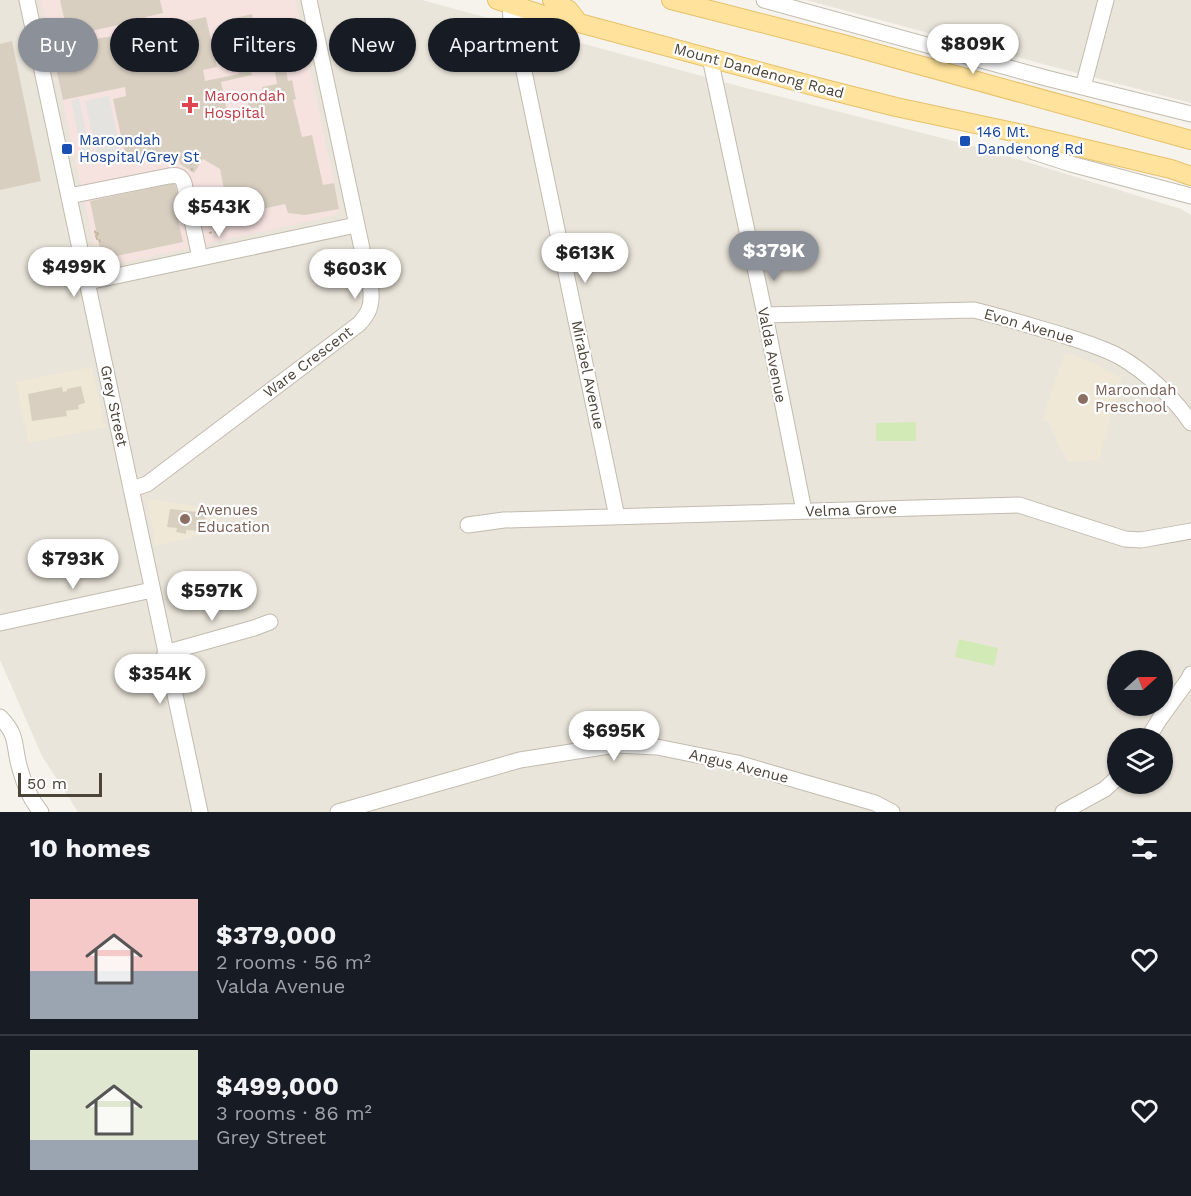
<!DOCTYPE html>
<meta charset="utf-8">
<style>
body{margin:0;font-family:"Work Sans",sans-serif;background:#20242c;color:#f1f3f6;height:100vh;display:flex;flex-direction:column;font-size:22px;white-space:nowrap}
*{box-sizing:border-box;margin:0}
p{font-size:20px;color:#9ea1a6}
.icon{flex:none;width:33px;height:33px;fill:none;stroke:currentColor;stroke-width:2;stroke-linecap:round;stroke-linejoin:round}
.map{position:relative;height:812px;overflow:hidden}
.sheet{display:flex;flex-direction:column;background:#171b24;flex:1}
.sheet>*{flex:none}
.top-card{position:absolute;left:18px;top:18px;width:600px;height:54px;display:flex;gap:12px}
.needle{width:39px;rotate:69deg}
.tools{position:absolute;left:1107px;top:650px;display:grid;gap:12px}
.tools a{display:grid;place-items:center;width:66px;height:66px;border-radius:50%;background:#171b24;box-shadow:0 2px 4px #0004;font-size:30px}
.scale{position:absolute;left:18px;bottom:15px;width:84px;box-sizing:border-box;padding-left:6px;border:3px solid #4b4439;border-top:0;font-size:16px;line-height:21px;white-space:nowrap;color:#4b4439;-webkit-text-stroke:4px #fff;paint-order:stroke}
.price{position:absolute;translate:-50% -51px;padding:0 14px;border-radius:21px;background:#fff;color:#222;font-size:20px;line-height:39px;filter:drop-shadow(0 2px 3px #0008)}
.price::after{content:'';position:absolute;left:50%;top:36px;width:18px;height:14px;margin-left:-9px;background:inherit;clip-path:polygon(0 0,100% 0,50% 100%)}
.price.selected{background:#8c9099;color:#fff}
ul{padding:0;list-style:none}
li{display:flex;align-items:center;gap:18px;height:150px;padding:0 30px}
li+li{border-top:2px solid #363941}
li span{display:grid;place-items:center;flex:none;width:168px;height:120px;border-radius:0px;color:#555}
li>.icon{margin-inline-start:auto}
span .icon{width:72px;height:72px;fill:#fffc;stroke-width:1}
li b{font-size:26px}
h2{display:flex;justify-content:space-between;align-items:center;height:72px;padding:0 30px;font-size:26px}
.chip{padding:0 21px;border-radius:27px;background:#171b24;box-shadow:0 2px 4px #0004;font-size:21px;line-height:54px}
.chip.selected{background:#8c9099;color:#fff}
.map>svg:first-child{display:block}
.residential{fill:#eae5da;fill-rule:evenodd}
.education{fill:#efe8d6}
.medical{fill:#f6e3e0}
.green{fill:#d2eab5}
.parking{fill:#e5e3e0}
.building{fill:#d8cfc1}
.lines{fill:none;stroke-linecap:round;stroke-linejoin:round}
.minor-casing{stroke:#c2bbae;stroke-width:17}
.major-casing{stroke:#e6c16a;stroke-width:20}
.path{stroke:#c4b79f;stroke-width:2;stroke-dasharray:3 3;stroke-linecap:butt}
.minor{stroke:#fff;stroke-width:15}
.major{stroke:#ffe39c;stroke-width:18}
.path-bridge{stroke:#c4b79f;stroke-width:2;stroke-dasharray:3 3;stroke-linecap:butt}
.health-dot{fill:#e0444e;stroke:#fff;stroke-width:2}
.transit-dot{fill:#1a4fb4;stroke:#fff;stroke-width:2}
.education-dot{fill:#8d6e63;stroke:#fff;stroke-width:2}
.labels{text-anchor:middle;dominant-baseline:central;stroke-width:4.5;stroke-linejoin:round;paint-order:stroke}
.street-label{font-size:15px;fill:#4b4439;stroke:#fff}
.health-label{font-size:15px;fill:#be3a42;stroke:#fff;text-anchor:start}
.transit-label{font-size:15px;fill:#164399;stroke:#fff;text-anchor:start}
.education-label{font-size:15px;fill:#785e54;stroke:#fff;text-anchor:start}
</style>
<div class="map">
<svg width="1191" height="812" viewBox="0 0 1191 812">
<rect width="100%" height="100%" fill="#f6f3ec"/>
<!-- residential -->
<path class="residential" d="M0,0H422L746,88L977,147L1181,209L1191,215V812H78L42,756L0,660ZM1118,660H1162V705H1118ZM1118,738H1162V783H1118Z
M806,0H1191V103L1039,63Z"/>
<!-- education -->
<path class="education" d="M1065,352L1098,365L1122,379L1099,460L1067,462L1048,422L1042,420Z
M92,367L105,427L28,443L16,382Z
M147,499L217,509L221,530L155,546Z"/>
<!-- medical -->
<path class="medical" d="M41,0H295L340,209L336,215L104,267L98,264Z"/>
<!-- green -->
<path class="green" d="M916,422V441H876V423Z
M959,639L998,648L994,666L955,657Z"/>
<!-- parking -->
<path class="parking" d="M109,96L122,158L98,163L85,101Z
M79,98L91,154L84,164L71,100Z"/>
<!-- building -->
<path class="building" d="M60,0H160L163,13L146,17L148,29L206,17L217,67L203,70L205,81L239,74L237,67L231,69L225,45L232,44L227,20L252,14L261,62L249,65L252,75L221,82L227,110L248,106L247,98L263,94L262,87L277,84L275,72L286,70L288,81L292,80L296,99L293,100L302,137L312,135L323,185L334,183L339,209L305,215L288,213L285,204L229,216L220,169L203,159L194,173L180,164L177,153L127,164L113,99L126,96L125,87L63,100L53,54L54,52L64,51L65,54L80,51L77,42L126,34L123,24L68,36Z
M12,41L41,181L0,190V44Z
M175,183L181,213H180L181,220H178L183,242L102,259L90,201Z
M81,386L85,403L78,405L79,409L66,411L67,416L32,421L28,394L62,387L63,392L67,391V389Z
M170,509L206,513L205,521H202L201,531L186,530V534L176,532L177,528L167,527Z"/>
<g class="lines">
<!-- minor casing -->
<g class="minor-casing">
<path id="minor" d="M27,0L200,812
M764,0L1046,78L1191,114
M510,4L511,20L516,43
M526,8L521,35V57L617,517
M710,58L765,315L804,511
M1083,87L1106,0
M1023,134L1034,152L1071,164L1191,196
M69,196L169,176C176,175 181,175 184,183L200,258
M88,282L356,225
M765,315L974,310C1003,317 1031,326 1059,334C1078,340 1102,347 1120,357C1145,371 1175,399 1191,423
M131,489L147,484L155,478L359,324C369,313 372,306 371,291L309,0
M468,525L504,520L1019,505L1125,539L1141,540L1191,531
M0,623L152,590
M165,653L254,628L270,622
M0,717C19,736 13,746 20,769C25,786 30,799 41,812
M1148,738L1159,720L1188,680L1191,674
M338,812L520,760L616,745L657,747L737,763L875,803L892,812
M1063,812L1105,789L1118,777"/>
</g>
<!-- major casing -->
<g class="major-casing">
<path id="major" d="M497,0L547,16L579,23L821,88L896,107L1023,134L1171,169L1191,176
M552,0L569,10L579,23
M671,0L843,44L1191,140"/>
</g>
<!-- path -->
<path class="path" d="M191,162L192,171
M209,233L223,230L226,215
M98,235L97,231H95L97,239L99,238L101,245"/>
<!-- minor -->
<use href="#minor" class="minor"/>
<!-- major -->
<use href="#major" class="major"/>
<!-- path-bridge -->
<path class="path-bridge" d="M95,236L98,235"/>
</g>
<!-- markers -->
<path class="health-dot" d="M187 96h6v6h6v6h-6v6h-6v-6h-6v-6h6z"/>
<g class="transit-dot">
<rect x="959" y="135" width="12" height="12" rx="3"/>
<rect x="61" y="143" width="12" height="12" rx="3"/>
</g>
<g class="education-dot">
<circle cx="1083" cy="399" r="6"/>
<circle cx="185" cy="519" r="6"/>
</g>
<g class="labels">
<!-- street labels -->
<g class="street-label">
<text transform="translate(759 71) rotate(15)">Mount Dandenong Road</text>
<text transform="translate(1029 326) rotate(16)">Evon Avenue</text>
<text transform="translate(772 355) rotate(79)">Valda Avenue</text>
<text transform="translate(308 362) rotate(-37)">Ware Crescent</text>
<text transform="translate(588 375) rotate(78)">Mirabel Avenue</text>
<text transform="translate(114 406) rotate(78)">Grey Street</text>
<text transform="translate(851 510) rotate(-2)">Velma Grove</text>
<text transform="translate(739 766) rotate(14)">Angus Avenue</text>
</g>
<!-- health labels -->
<g class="health-label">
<text x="204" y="96">Maroondah<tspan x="204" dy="17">Hospital</tspan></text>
</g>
<!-- transit labels -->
<g class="transit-label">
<text x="977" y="132">146 Mt.<tspan x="977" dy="17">Dandenong Rd</tspan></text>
<text x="79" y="140">Maroondah<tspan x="79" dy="17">Hospital/Grey St</tspan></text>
</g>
<!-- education labels -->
<g class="education-label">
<text x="1095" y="390">Maroondah<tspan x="1095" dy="17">Preschool</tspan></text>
<text x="197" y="510">Avenues<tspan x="197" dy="17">Education</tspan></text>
</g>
</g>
</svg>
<div class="tools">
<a><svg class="needle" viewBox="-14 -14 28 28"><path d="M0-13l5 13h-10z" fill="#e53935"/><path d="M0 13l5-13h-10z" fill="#9ea1a6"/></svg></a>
<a><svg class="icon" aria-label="layers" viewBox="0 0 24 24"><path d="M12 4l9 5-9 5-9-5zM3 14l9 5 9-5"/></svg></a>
</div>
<div class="scale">50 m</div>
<b class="price" style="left:973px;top:75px">$809K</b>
<b class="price" style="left:219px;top:238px">$543K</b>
<b class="price selected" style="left:774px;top:282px">$379K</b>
<b class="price" style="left:585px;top:284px">$613K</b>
<b class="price" style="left:74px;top:298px">$499K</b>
<b class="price" style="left:355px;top:300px">$603K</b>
<b class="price" style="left:73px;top:590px">$793K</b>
<b class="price" style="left:212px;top:622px">$597K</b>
<b class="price" style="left:160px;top:705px">$354K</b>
<b class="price" style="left:614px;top:762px">$695K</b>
<div class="top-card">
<a class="chip selected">Buy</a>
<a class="chip">Rent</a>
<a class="chip">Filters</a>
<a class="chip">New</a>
<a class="chip">Apartment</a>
</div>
</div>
<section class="sheet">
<h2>10 homes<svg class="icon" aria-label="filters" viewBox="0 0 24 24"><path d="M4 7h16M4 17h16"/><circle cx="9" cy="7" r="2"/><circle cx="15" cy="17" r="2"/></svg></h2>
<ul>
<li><span style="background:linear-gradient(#f6c9c9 60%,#9aa5b1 0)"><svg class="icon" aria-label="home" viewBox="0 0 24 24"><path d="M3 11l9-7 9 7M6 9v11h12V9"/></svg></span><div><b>$379,000</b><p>2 rooms · 56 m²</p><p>Valda Avenue</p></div><svg class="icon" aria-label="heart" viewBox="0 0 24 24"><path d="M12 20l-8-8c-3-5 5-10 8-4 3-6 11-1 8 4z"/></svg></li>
<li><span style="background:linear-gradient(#dfe7d0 75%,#9aa5b1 0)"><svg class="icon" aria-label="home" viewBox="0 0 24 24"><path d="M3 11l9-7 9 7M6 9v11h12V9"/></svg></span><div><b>$499,000</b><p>3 rooms · 86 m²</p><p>Grey Street</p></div><svg class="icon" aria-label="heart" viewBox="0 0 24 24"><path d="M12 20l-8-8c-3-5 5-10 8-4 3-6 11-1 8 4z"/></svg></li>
</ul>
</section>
